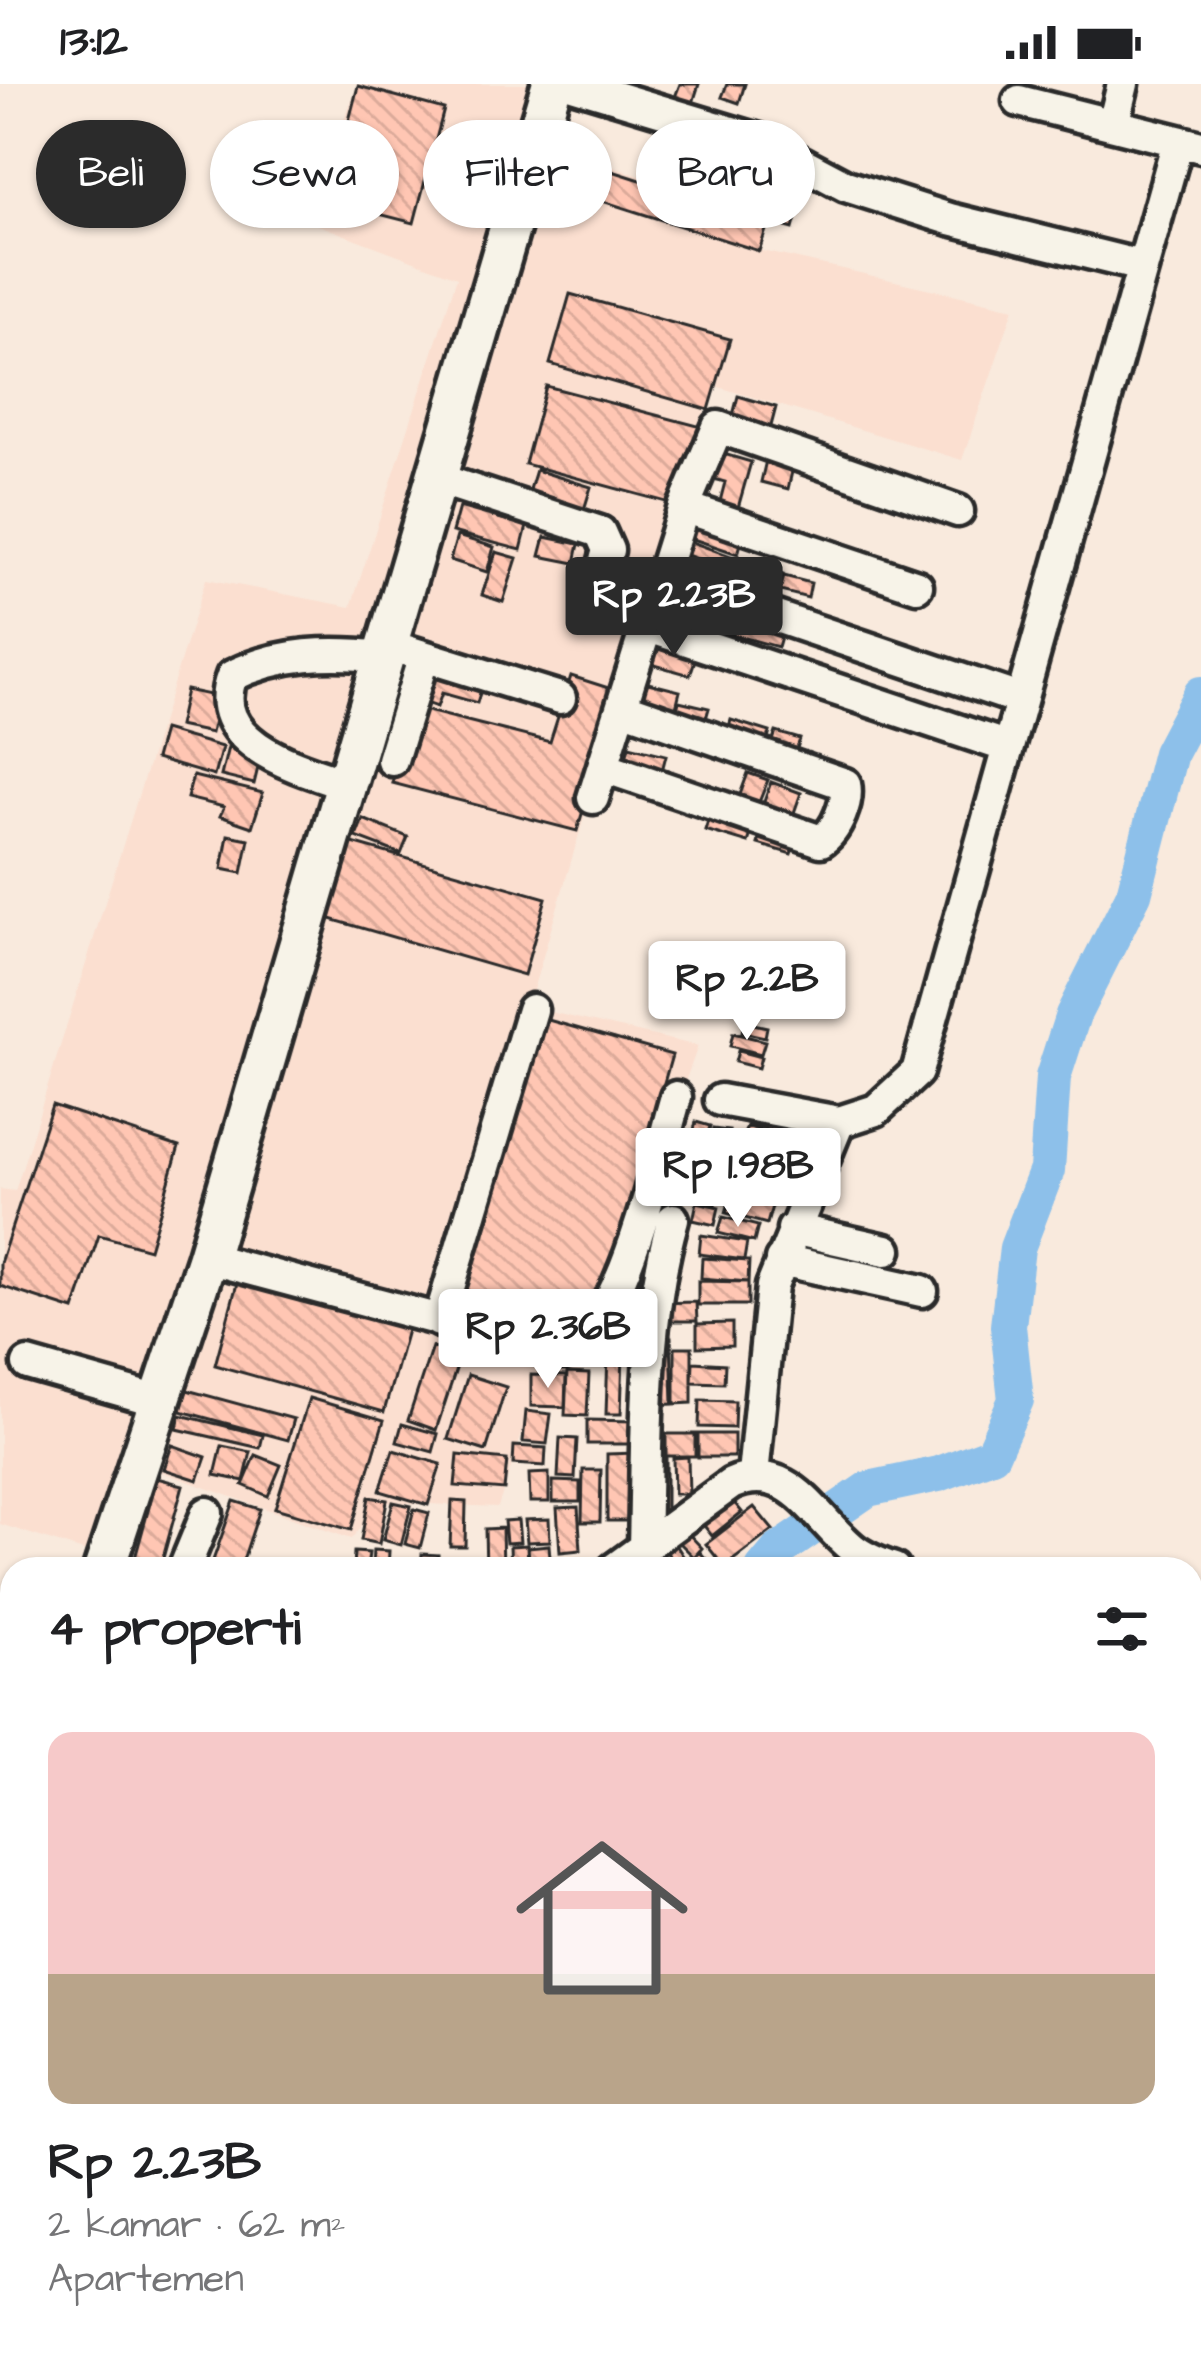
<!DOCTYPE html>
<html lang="id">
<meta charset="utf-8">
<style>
body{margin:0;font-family:"Architects Daughter",sans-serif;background:#f2f2f2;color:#202124;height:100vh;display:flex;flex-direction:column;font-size:45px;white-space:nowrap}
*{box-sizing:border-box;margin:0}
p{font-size:39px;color:#757577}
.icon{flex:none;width:66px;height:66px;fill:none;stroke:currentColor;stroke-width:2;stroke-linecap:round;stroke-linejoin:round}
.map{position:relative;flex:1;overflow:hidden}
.details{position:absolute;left:0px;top:1473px;width:1203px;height:804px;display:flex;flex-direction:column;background:#fff;border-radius:36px 36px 0 0;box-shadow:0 3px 9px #0004}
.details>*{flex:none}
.hud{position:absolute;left:36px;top:36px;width:1131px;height:108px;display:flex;gap:24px}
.price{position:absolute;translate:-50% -102px;padding:0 27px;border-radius:12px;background:#fff;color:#222;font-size:39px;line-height:78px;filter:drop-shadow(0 3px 6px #0008)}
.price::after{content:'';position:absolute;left:50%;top:72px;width:36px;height:27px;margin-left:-18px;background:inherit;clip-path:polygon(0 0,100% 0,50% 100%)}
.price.on{background:#2b2b2b;color:#fff}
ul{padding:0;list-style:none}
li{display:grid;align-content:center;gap:24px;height:636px;padding:0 48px}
li span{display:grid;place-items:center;height:372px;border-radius:24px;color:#555}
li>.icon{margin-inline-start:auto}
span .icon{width:216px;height:216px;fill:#fffc;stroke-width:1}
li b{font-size:51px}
h2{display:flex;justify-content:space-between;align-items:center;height:144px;padding:0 48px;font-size:51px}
.chip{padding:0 42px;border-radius:54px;background:#fff;box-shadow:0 3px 9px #0004;font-size:42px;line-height:108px}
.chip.on{background:#2b2b2b;color:#fff}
.status{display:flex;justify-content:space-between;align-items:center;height:84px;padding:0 60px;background:#fff;direction:ltr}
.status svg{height:33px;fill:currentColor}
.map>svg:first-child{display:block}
.built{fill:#fbdfd0}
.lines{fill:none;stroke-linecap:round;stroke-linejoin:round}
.river{stroke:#8dc0ea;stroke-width:36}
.building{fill:url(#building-back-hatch);stroke:#2b2b2b;stroke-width:3}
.minor-casing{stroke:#2b2b2b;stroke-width:39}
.major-casing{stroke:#2b2b2b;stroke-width:48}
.minor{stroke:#f7f3e8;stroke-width:30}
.major{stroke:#f7f3e8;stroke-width:39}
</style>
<div class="status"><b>13:12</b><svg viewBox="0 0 49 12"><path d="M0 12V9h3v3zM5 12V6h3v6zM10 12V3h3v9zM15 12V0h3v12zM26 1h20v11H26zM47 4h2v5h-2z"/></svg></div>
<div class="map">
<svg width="1201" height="2277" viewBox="0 0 1201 2277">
<defs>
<pattern id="building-back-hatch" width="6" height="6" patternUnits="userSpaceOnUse" patternTransform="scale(3)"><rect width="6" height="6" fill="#ffc6b3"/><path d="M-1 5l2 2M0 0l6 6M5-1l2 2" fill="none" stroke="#dbaa9a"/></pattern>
</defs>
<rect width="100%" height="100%" fill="#f9eadd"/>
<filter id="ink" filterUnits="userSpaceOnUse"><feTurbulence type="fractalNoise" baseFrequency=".00833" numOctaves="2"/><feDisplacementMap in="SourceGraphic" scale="24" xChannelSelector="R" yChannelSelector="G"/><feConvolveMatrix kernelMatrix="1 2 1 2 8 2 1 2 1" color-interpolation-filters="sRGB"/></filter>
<g filter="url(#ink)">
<!-- built -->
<path class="built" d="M358,0H569L548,61L757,131L754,165L1014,224L962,376L712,301L528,923L698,962L567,1326L530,1325L498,1423L381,1418L351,1455L142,1381L111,1476L0,1440V1105L15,1107L206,495L351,523L457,193L305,136Z"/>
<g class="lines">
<!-- river -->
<path class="river" d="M763,1485L778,1467L868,1405L939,1390L992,1370L1016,1316L1008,1242L1017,1164L1047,1086L1053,993L1073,931L1134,810L1170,669L1201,610
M238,2277L246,2265"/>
</g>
<!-- building -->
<path class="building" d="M680,0H699L693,19L675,13Z
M727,0H745L739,19L722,13Z
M358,2L444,25L414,139L328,117Z
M717,69L749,79L741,104L709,94Z
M753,81L774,87L764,127L742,121Z
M603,84L769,137L759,167L593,114Z
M782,95L805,101L793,145L771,139Z
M570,210L730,255L709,326L550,280Z
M546,302L702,343L681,422L525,380Z
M738,312L776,323L770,346L732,335Z
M710,366L751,378L734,438L716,433L725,398L703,392Z
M767,372L794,379L788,405L761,398Z
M536,386L591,403L583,429L528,412Z
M459,423L527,442L521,466L452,448Z
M697,433L744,449L738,470L690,454Z
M457,452L494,463L487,488L450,476Z
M545,453L579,460L575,479L540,472Z
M686,456L783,491L778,504L681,469Z
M496,468L517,474L503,518L482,511Z
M679,478L717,489L712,508L673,497Z
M722,488L750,497L743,520L714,510Z
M784,492L811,499L808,514L780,507Z
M691,512L727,524L719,545L684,533Z
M731,527L784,542L778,563L724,548Z
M657,558L697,570L690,591L651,580Z
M421,582L483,599L477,619L442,609L437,623L412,614Z
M571,592L618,607L577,747L392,699L412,623L550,658Z
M644,598L680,607L673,635L637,626Z
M186,606L219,613L211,649L178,642Z
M679,617L709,624L705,638L676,631Z
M731,636L770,648L765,665L726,653Z
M163,646L222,663L214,692L155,675Z
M776,648L800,655L794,673L770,665Z
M629,662L666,671L661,691L624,681Z
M228,663L261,671L254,700L221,692Z
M748,689L768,696L757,723L738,716Z
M193,692L263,709L252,743L220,732L224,723L187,714Z
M771,698L801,709L790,740L760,729Z
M712,724L755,737L748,759L705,746Z
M363,735L408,753L401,770L356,753Z
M763,742L797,752L791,770L758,760Z
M228,751L249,755L242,789L222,785Z
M349,758L546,814L524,891L327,834Z
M534,932L672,971L594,1243L456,1204Z
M744,938L767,943L765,953L742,948Z
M733,949L765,957L761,970L730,962Z
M738,967L761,973L758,984L735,978Z
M52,1021L179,1063L149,1165L99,1151L74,1226L0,1202V1179Z
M749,1022L795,1037L789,1053L743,1038Z
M696,1038L710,1042L694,1101L680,1098Z
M747,1042L790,1058L784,1075L741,1059Z
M713,1045L729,1047L715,1121L700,1118Z
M748,1065L784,1078L778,1094L742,1082Z
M740,1084L779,1097L774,1112L735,1100Z
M733,1104L774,1115L767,1140L726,1129Z
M697,1118L719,1123L715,1141L693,1136Z
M723,1133L758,1142L754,1158L718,1149Z
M701,1151L747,1158L744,1176L699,1170Z
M702,1174L749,1177L748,1198L701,1194Z
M239,1192L409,1239L384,1328L215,1281Z
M698,1197L748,1198V1221H698Z
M696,1218L697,1237H656V1219Z
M732,1239V1262L697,1263V1240Z
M614,1243H635V1267H614Z
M671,1253L673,1320L655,1321L652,1254Z
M432,1263L460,1273L436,1346L408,1336Z
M675,1263H692V1319L675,1320Z
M608,1269H623L621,1330H606Z
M693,1278L725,1280L724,1299L692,1298Z
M567,1289L589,1290L587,1332L565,1331Z
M468,1291L506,1303L486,1367L448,1355Z
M531,1291L566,1292L565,1323L531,1322Z
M187,1306L294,1335L288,1356L181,1327Z
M309,1314L384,1336L351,1446L275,1424Z
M700,1316L735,1317L734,1344L699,1343Z
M526,1327L551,1330L547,1360L523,1358Z
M180,1331L263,1351L260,1364L177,1345Z
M587,1336L635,1337V1360H587Z
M402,1340L438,1350L433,1368L397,1358Z
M666,1350H695V1372H666Z
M698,1350H734V1373H698Z
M560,1354L577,1355L575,1394L558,1393Z
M172,1361L206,1373L198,1396L164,1385Z
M222,1362L251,1368L244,1397L215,1391Z
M514,1362L546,1364L545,1382L513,1380Z
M393,1366L441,1380L428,1421L380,1407Z
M636,1369L637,1437H607V1370Z
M648,1369H666V1429H648Z
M256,1371L281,1381L268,1412L243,1401Z
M458,1371L507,1376L504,1406L455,1402Z
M688,1373L689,1410H674L673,1374Z
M583,1386H601L600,1438H582Z
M549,1389V1418H530L529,1390Z
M157,1394L183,1401L160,1485H132Z
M553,1397L580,1398V1418H553Z
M727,1410L742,1428L712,1452L698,1434Z
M369,1413L387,1416L379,1460L361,1456Z
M234,1417L260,1425L240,1485H210Z
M452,1417L466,1418L465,1462H450Z
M393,1418L411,1422L401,1461L383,1456Z
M578,1423L581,1466L560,1468L557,1424Z
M754,1423L773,1446L724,1483L706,1460Z
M414,1425L429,1429L420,1464L405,1460Z
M549,1435L550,1457L527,1458L525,1436Z
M518,1436L520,1458L506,1459L504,1437Z
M502,1444L503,1485H486L485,1445Z
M684,1445L702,1464L694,1473L675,1454Z
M672,1454L691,1485H677L662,1460Z
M527,1461L528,1485H511L510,1462Z
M549,1461L551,1485H530L528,1463Z
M373,1466L389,1467L388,1485H372Z
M354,1468L369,1469L367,1485H353Z
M700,1468L715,1485H696L689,1477Z
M422,1470L438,1471L437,1485H421Z
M12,1626V1653L0,1654V1627Z
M12,1660V1786L0,1787V1661Z
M0,1889L12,1893L6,1936L0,1933Z
M0,1970L12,1972L0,2041Z
M0,2088L12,2092L1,2136L0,2135Z
M12,2119V2168L3,2196L0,2156Z
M1201,2137V2178L1191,2174Z
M1191,2208L1201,2212V2277H1141L1109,2265H1191Z
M71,2265H130L136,2268L131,2277H93Z
M333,2265H355L348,2277H326Z
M511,2265H531L524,2277H505Z
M604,2265H626L622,2277H601Z
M774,2265H790L831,2277H770Z
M1025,2265H1053L1062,2268L1059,2277H1020Z"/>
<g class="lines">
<!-- minor casing -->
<g class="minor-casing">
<path id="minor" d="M572,0L759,56L846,102L950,135L1141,182
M1019,17L1178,57
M1114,37L1123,0
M435,394L600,448L608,466L590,531
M684,423L917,502
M661,494L1019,615
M646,542L1005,662
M388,561L560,614
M392,676L424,572
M604,683L821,757C837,747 849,717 845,700L625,624
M344,699C298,684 206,659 232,592C280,568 331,567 384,573
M593,714L684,423L718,343L958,427
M720,1016L839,1038
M793,1145L886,1166
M207,1174L563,1269C624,1246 657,1075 676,1013
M781,1176L922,1207
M439,1237L532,926
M28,1280L162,1318
M753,1391L772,1202L839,1038L876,1026L917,988L1178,57L1201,63
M644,1463C647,1353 643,1241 673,1135
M184,1485L207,1429
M614,1485L731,1400C789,1375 813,1432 852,1464C864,1474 880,1480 894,1485
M1191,1623L1201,1627
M0,1824H1
M0,2084L12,2087
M1191,2193L1201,2197
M400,2265L423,2277
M914,2265L948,2275L971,2271
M50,2277L57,2265
M163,2277L171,2265
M732,2277L736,2265
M1082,2277L1087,2265"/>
</g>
<!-- major casing -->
<g class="major-casing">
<path id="major" d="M104,1485L207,1174L552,0
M0,1564L12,1559"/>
</g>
<!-- minor -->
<use href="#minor" class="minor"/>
<!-- major -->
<use href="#major" class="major"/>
</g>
</g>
</svg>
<b class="price on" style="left:674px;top:575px">Rp 2.23B</b>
<b class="price" style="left:747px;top:959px">Rp 2.2B</b>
<b class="price" style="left:738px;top:1146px">Rp 1.98B</b>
<b class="price" style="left:548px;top:1307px">Rp 2.36B</b>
<div class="hud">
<a class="chip on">Beli</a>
<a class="chip">Sewa</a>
<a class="chip">Filter</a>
<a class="chip">Baru</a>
</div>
<section class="details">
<h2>4 properti<svg class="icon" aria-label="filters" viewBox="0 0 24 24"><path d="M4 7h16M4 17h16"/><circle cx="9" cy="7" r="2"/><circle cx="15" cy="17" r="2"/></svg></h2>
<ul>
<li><span style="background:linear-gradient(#f6c9c9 65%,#b9a48a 0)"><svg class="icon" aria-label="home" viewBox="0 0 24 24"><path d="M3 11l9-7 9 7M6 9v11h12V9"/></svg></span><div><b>Rp 2.23B</b><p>2 kamar · 62 m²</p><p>Apartemen</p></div></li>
</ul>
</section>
</div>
